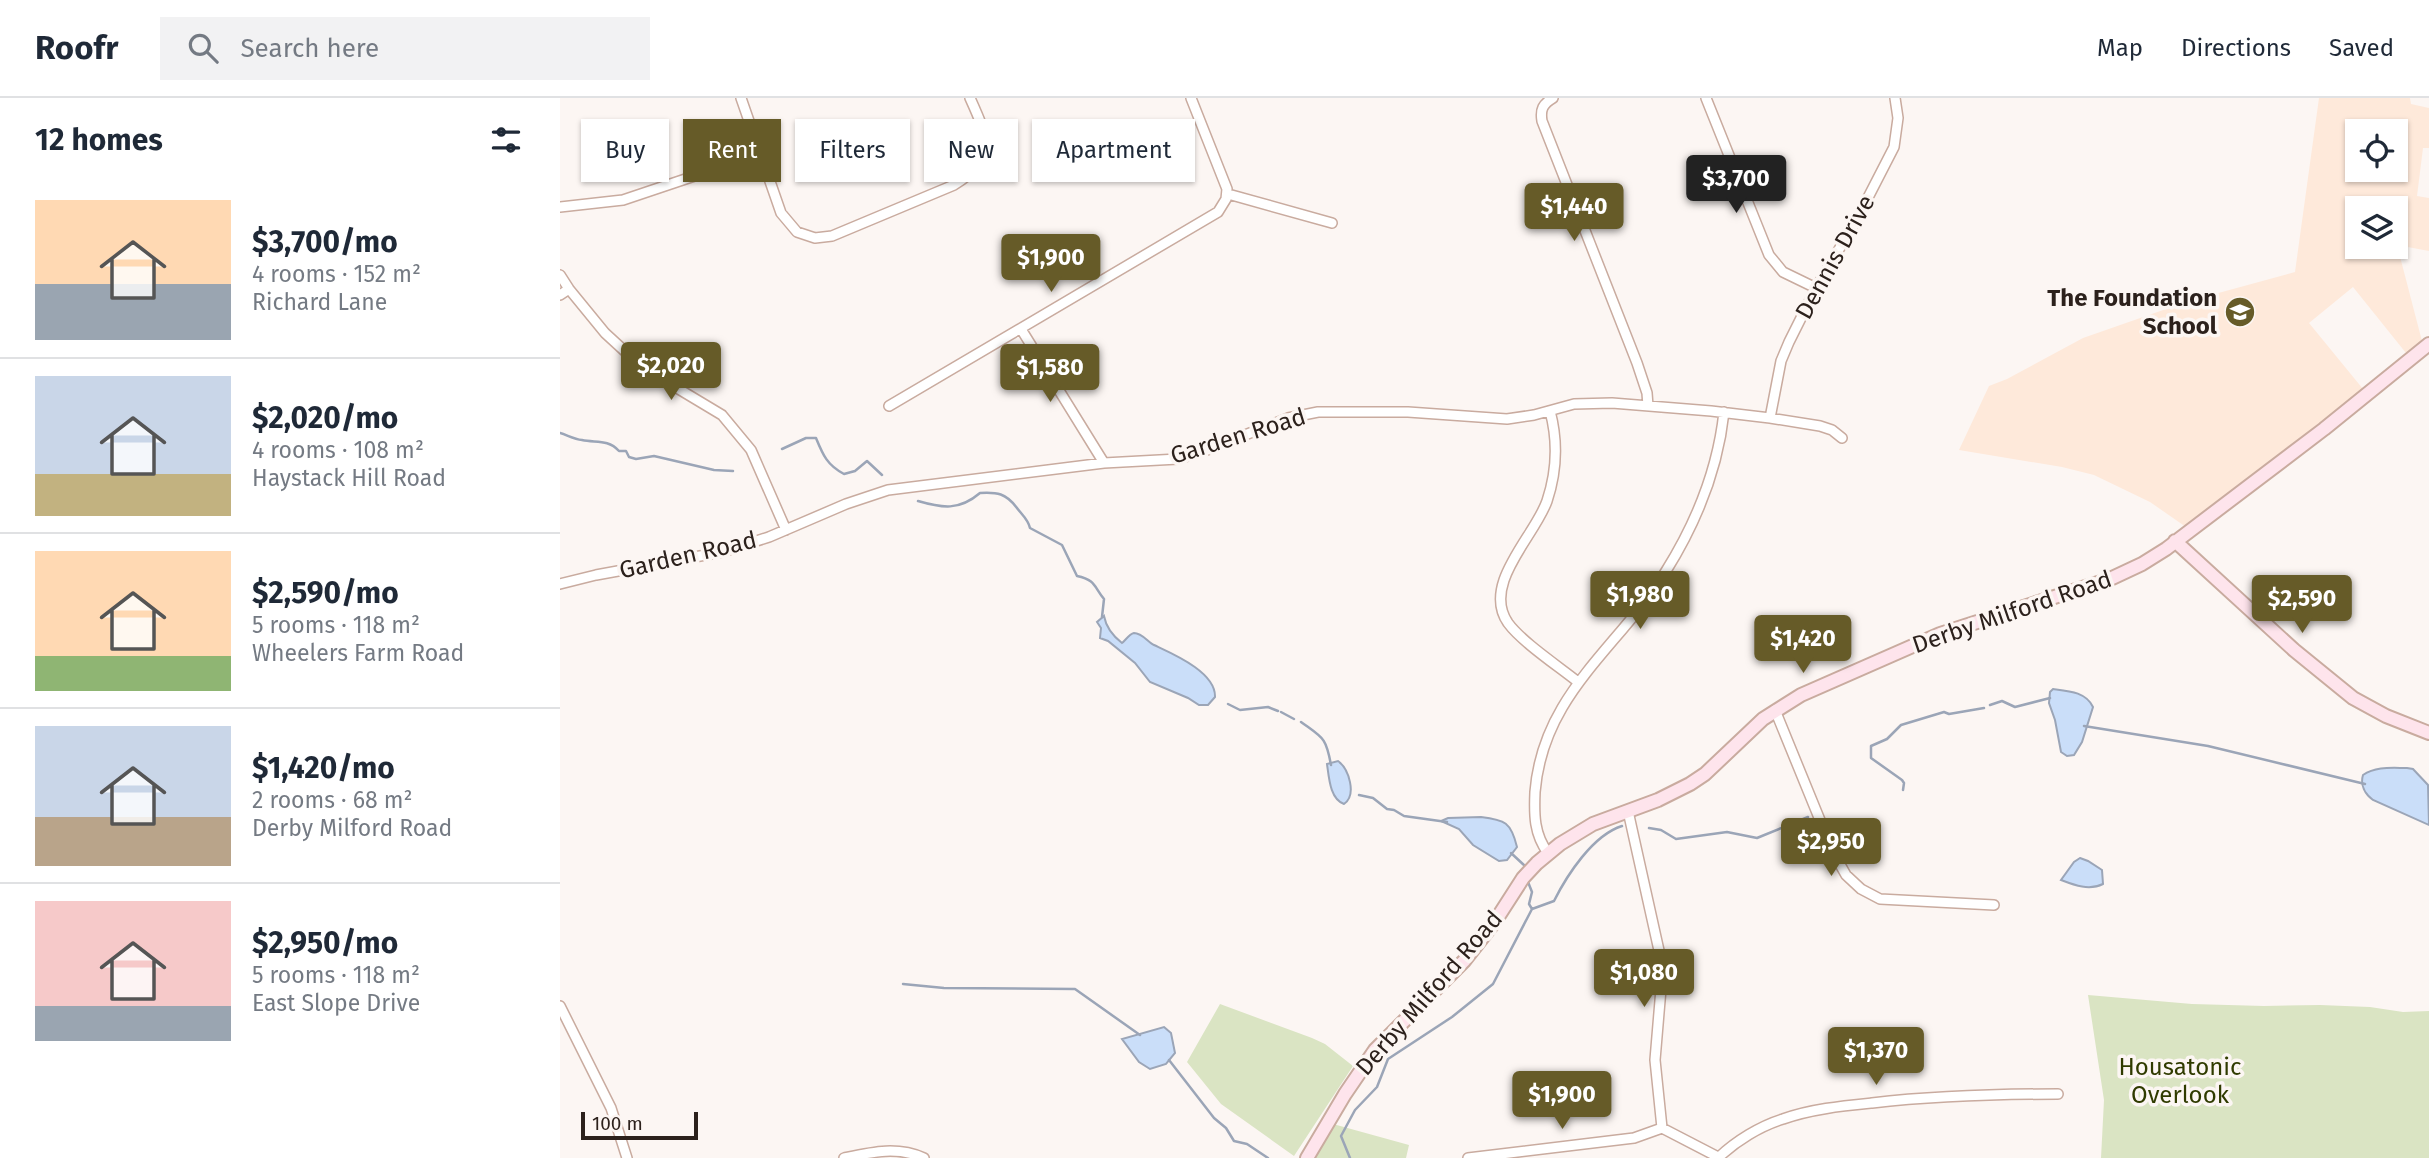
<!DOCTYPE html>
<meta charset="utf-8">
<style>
body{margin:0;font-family:"Fira Sans",sans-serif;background:#f2f2f3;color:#1f2937;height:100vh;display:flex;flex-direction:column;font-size:26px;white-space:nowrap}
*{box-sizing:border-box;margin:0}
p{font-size:23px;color:#747a83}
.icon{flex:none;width:38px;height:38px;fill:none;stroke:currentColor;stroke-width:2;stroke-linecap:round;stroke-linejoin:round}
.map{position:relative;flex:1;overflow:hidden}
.sheet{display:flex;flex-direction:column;background:#fff;width:560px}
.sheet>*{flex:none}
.top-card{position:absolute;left:21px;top:21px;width:665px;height:63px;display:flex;gap:14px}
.controls{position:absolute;left:1785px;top:21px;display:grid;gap:14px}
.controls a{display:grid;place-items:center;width:63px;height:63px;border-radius:0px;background:#fff;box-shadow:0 2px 5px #0004;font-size:35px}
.scale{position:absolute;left:21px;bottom:18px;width:117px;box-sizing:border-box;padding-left:7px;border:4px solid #2c211c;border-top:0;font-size:19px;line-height:24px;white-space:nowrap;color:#2c211c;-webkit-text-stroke:5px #fcf6f3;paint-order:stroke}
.price{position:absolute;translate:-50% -60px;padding:0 16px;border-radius:7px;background:#665b28;color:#fff;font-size:23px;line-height:46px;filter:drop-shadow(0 2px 4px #0008)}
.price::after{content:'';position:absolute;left:50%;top:42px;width:21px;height:16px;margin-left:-10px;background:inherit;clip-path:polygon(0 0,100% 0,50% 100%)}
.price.on{background:#222;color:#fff}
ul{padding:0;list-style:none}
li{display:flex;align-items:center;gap:21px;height:175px;padding:0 35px}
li+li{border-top:2px solid #e0e1e3}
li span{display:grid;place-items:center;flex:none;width:196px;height:140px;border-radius:0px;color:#555}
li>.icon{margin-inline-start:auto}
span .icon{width:84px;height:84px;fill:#fffc;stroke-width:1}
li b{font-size:30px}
h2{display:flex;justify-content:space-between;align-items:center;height:84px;padding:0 35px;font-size:30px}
.chip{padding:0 24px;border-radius:0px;background:#fff;box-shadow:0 2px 5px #0004;font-size:24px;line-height:63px}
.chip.on{background:#665b28;color:#fff}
header{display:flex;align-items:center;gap:42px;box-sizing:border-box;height:98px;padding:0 35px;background:#fff;border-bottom:2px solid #e0e1e3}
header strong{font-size:33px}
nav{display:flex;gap:38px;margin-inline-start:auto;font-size:24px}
.search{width:490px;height:63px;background:#f2f2f3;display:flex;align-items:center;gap:18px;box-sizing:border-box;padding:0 24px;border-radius:0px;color:#747a83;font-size:26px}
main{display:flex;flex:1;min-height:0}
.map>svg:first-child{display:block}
.education{fill:#fee9da;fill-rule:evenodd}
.green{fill:#dae4c3}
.water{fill:#cadef9;stroke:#9ba5b7;stroke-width:2}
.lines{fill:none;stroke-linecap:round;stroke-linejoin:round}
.stream{stroke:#9ba5b7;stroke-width:2.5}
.street-casing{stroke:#c9ab9f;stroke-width:12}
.secondary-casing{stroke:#c9ab9f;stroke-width:16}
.street{stroke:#fff;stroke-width:9}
.secondary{stroke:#fee4ec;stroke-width:12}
.labels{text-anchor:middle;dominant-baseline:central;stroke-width:7;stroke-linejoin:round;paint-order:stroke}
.street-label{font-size:24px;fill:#2c211c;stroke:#fcf6f3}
.poi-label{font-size:24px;font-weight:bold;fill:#2c211c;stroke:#fcf6f3;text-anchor:end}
.park-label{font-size:24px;fill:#303b00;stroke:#fcf6f3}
</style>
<header>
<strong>Roofr</strong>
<div class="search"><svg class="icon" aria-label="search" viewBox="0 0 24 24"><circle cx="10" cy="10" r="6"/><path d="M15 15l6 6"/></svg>Search here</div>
<nav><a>Map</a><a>Directions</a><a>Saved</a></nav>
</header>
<main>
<section class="sheet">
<h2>12 homes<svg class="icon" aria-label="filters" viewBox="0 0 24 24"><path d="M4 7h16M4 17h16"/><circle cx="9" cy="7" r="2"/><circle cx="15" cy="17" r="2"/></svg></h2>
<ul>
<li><span style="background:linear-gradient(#ffd9b3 60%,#9aa5b1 0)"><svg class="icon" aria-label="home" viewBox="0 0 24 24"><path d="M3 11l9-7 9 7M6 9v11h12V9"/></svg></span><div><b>$3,700/mo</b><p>4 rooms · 152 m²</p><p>Richard Lane</p></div></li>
<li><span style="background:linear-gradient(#c9d6e8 70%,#c2b280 0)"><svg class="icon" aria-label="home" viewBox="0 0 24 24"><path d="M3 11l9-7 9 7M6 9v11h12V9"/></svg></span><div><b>$2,020/mo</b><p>4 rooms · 108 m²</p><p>Haystack Hill Road</p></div></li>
<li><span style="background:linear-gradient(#ffd9b3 75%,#8fb573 0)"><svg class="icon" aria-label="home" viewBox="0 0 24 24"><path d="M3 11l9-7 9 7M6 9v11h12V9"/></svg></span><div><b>$2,590/mo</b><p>5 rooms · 118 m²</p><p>Wheelers Farm Road</p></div></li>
<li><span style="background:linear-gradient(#c9d6e8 65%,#b9a48a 0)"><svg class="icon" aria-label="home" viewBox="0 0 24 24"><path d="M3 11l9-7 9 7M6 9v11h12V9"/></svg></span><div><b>$1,420/mo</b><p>2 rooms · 68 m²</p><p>Derby Milford Road</p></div></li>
<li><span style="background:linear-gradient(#f6c9c9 75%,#9aa5b1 0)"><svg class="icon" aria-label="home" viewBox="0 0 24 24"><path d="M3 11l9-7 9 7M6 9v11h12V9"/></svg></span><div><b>$2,950/mo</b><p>5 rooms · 118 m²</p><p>East Slope Drive</p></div></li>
</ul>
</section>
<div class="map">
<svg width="1869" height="1060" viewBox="0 0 1869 1060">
<rect width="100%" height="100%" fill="#fcf6f3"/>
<!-- education -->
<path class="education" d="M1759,0H1850L1851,6L1869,10V50H1863L1857,98L1869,100V153L1837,147L1863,247L1850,260L1793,189L1749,225L1803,291L1729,352L1695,375L1626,429L1590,404L1534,377L1502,369L1399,352L1429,288L1447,281L1523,240L1629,203L1735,174ZM1797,33H1836V72H1797ZM1797,110H1836V149H1797Z"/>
<!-- green -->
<path class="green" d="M1528,897L1632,906L1704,908L1760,907L1810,909L1843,914L1869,913V1060H1541L1544,1002Z
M660,906L752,940L765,946L793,968L734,1058L661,1006L627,964Z
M773,1026L849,1047L846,1060H753Z"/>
<!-- water -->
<path class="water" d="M544,518C546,529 553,538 562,545C565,543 569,536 574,535C582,535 588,544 594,547C613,556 656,574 655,599L648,607H639L628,600L590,584L575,565L548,543L540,540L541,530L537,524Z
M1493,591C1509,593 1526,594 1533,609L1522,644L1514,657L1507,658L1501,654L1495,622L1489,605L1490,594Z
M778,663C789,671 797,697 784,706C770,701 769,680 767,666Z
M1847,670L1853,671L1868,687L1869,727L1813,702C1805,696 1800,687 1803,677C1816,668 1832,670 1847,670Z
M921,719C945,722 951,724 957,749L947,762L939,763L913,747L899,731L881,723L888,720Z
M1520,760L1528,763L1542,772L1543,786C1529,793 1514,787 1501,782L1514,764Z
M604,929L611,935L615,955L606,966L590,971L579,964L562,941Z"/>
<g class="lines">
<!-- stream -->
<path class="stream" d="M0,335C7,337 14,341 22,342C36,345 48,341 59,353H66L69,359L76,361L94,358L154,372L173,373
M222,351L246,340H256C263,357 267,367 284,376L295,373L307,363L322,377
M358,403C382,410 399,413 420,395C437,394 446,395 457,410C462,417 468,421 470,430L502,447L517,478C536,482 534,489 544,501L542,519
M668,606L680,612L708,609L718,613
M1430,607L1442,603L1455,609L1490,600
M721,614L734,621
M741,624C763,640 766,639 771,667
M1524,628L1648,648L1805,686
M1343,692L1344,685L1342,682L1311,660V648L1327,641L1341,627L1384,614L1389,616L1424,610
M799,697L813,700L827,711L834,712L844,718L887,724
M1089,730L1101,732L1116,741L1167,734L1197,740L1248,719
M951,755L965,768
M972,811L994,803C1007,777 1033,737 1062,728
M343,886L384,890L515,891L580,937
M609,962L654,1020L666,1030L674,1043L687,1046L708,1060
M790,1060L781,1038L795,1012L817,989L828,961L892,919L933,886L972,811L969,806L972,794L968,784"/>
<!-- street casing -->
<g class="street-casing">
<path id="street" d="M181,0L221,115L237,134L255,140L272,138L394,87C437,60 429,42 410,0
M993,0C983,6 980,11 982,23L1077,265L1087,295L1088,308
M1146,0L1209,157L1223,174L1256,190
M668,96L772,125
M0,109L63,102L200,56
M0,177L9,191L45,235L82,269L162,317L191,352L226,432
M0,197L9,191
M461,231L544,365
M329,308L658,114L666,101L667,91L631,0
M990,313C998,343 997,373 987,403C975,438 921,486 948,525C962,544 998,568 1018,584
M1210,320L1221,263L1229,244L1256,190L1297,121L1334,49L1338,20L1335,0
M0,486L36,477L162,454L209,439L286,406L328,392L544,365L618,361L647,352L728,320L758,314H848L947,321L974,317L1014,306L1052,305L1151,313L1210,320L1260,328L1272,332L1282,340
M1215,612L1273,754L1286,777L1301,791L1320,801L1434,807
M1068,713L1100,857L1102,879L1095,962L1102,1030L1160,1060
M988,755C974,736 974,717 975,694C983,595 1059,550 1106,473C1136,425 1158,370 1164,314
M0,908L51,1010L67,1060
M1159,1059C1176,1043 1200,1028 1223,1021C1251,1011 1282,1008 1312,1005C1373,998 1436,996 1498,996
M284,1060C312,1054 337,1048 364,1060
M908,1060L1074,1040L1102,1030"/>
</g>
<!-- secondary casing -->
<g class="secondary-casing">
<path id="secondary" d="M1615,443L1734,552L1793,600L1826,618L1869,635
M747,1060L785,996L815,952L904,863L936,822L963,780L977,765L1000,746L1033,726L1098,702L1130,686L1145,676L1203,621L1241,597L1380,536L1550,481L1582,466L1606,451L1764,331L1869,246"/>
</g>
<!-- street -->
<use href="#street" class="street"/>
<!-- secondary -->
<use href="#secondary" class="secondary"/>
</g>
<!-- icons -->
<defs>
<g id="school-disc" transform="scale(1.575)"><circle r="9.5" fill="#665b28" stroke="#fcf6f3"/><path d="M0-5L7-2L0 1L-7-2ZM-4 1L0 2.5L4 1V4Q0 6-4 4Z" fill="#fff"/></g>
</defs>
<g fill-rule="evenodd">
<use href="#school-disc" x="1680" y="214"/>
</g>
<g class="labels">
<!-- street labels -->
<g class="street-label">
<text transform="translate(1275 159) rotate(-61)">Dennis Drive</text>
<text transform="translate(678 338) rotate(-17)">Garden Road</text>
<text transform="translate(128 457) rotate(-13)">Garden Road</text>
<text transform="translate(1452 514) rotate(-19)">Derby Milford Road</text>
<text transform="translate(869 895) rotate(-49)">Derby Milford Road</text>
</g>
<!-- poi labels -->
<g class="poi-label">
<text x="1657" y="200">The Foundation<tspan x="1657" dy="28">School</tspan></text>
</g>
<!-- park labels -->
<g class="park-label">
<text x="1620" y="969">Housatonic<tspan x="1620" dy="28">Overlook</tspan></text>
</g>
</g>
</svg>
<div class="controls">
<a><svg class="icon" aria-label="locate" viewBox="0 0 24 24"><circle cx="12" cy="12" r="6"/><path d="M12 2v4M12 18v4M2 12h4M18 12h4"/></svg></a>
<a><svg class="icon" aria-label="layers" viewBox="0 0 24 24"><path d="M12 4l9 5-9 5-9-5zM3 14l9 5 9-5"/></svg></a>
</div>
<div class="scale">100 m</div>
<b class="price on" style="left:1176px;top:117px">$3,700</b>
<b class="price" style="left:1014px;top:145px">$1,440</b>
<b class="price" style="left:491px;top:196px">$1,900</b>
<b class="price" style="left:111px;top:304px">$2,020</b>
<b class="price" style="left:490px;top:306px">$1,580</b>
<b class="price" style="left:1080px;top:533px">$1,980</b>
<b class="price" style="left:1742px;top:537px">$2,590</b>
<b class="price" style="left:1243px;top:577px">$1,420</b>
<b class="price" style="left:1271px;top:780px">$2,950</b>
<b class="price" style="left:1084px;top:911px">$1,080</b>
<b class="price" style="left:1316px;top:989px">$1,370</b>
<b class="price" style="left:1002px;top:1033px">$1,900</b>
<div class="top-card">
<a class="chip">Buy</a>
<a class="chip on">Rent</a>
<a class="chip">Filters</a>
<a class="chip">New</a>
<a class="chip">Apartment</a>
</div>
</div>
</main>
